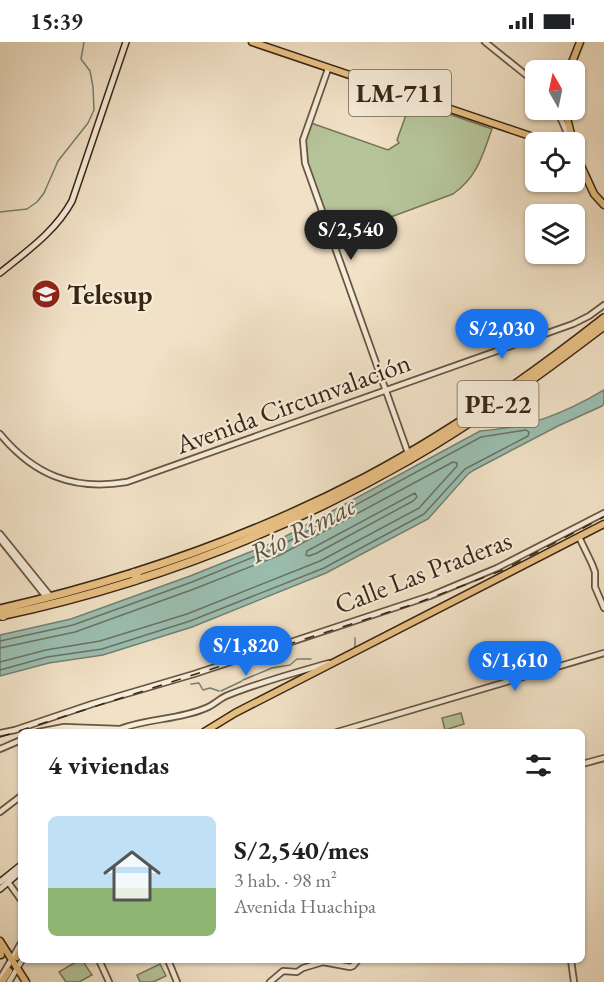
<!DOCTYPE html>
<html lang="es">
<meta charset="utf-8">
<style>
body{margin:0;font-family:"EB Garamond",serif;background:#f2f2f2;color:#202124;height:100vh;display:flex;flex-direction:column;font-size:22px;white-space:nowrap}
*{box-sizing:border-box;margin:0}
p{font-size:20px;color:#757577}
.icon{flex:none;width:33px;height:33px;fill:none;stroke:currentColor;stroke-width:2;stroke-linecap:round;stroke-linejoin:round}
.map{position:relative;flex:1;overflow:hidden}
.details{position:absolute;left:18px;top:687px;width:567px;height:234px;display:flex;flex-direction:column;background:#fff;border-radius:9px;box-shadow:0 2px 4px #0004}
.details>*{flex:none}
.needle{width:39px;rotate:351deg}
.tools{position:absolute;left:525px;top:18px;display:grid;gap:12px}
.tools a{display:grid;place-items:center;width:60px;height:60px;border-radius:9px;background:#fff;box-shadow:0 2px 4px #0004;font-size:30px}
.price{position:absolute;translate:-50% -51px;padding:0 14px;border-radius:21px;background:#1a73e8;color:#fff;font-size:20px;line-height:39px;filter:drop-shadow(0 2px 3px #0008)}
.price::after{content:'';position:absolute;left:50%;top:36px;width:18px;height:14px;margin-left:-9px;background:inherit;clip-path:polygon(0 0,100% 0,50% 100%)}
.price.selected{background:#222;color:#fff}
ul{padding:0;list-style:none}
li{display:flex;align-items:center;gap:18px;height:150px;padding:0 30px}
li+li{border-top:2px solid #e0e0e0}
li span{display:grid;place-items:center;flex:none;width:168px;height:120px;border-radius:9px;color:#555}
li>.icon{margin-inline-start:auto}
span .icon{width:72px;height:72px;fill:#fffc;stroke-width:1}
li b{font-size:26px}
h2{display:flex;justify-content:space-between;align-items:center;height:72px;padding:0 30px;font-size:26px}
.status{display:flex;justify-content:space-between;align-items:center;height:42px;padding:0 30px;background:#fff;direction:ltr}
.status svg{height:16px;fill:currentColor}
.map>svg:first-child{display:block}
.green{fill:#b5c499;stroke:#767556;stroke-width:1.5}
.water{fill:#9bbeb0;stroke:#738172;stroke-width:1.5}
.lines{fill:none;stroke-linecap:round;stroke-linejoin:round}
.shore{stroke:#6a7262;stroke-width:1.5}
.stream{stroke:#738172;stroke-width:1.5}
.primary-tunnel{stroke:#ccbca2;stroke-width:6;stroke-dasharray:6 3;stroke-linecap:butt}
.tertiary-casing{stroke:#665540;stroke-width:8}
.secondary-casing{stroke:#382614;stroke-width:8}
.primary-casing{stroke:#382614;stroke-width:9}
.trunk-casing{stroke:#382614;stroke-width:10}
.motorway-casing{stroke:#382614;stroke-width:10}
.tertiary{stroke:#f6ecda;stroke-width:4.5}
.secondary{stroke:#f6ecda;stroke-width:5}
.primary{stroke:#e8c083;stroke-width:6}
.trunk{stroke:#e8c083;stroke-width:7}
.motorway{stroke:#e8c083;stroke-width:8}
.rail{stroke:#382614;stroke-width:1.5;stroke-dasharray:10 10;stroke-linecap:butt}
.labels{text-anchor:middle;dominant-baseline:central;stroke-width:4.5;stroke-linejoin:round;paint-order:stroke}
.shield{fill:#f6ecda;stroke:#71614f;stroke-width:1.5}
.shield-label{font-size:26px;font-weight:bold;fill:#382614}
.poi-label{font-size:27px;font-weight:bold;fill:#382614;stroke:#f6ecda;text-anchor:start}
.street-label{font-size:27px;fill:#382614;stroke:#f6ecda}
.water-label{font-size:28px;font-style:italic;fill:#565443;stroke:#f6ecda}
</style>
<div class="status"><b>15:39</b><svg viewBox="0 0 49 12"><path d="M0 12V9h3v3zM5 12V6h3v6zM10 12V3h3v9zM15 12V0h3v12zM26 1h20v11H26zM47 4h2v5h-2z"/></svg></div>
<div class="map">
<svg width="604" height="940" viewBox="0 0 604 940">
<rect width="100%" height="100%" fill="#f1e1c6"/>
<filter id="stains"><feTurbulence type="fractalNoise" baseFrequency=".00333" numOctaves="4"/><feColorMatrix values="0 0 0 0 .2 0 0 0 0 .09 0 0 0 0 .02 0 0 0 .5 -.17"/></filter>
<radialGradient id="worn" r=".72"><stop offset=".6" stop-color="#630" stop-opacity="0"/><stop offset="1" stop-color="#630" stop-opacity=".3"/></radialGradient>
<!-- green -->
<path class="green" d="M411,59L492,87C482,114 478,134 453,152L334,196L331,195L306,121L305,99L311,81L388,108L399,101L397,98Z
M461,671L464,682L445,688L442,676Z
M79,918H82L92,933L79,940H66L59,930Z
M160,922L166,934L153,940H140L137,933Z"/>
<!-- water -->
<path class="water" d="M604,348V362L602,364L558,384L474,428L468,432L428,477L326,531L192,585L103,613L49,621L0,634V593L71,577L190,534L275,500L480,389C527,386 564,372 604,348Z"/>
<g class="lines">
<!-- shore -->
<path class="shore" d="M415,451L417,455L413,459L317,511L309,514L306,513L307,509Z
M0,599L73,583L192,540L278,505L481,395L526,388L529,390L528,394L465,427L424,472L324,526L190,579L102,607L47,615L0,628
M0,606L75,590L194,547L280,513L453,420L457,421V424L419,466L320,519L187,572L100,599L46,608L0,620"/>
<!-- stream -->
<path class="stream" d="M0,170L27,167L37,160L44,151L58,119L88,81L94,68L93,45L90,29L81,17L84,0
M355,607V596
M243,638L272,626L290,623L297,617H311
M191,642L199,641L203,648L210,646L219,649
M221,649L242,639"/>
<!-- primary-tunnel -->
<path class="primary-tunnel" d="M11,932L18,918"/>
<!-- tertiary casing -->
<g class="tertiary-casing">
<path id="tertiary" d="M485,0L536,41
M328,27L303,98L305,121L408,411
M557,68L570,98
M0,392C34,433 73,449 127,440L573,282L589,274L604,263
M0,492L51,555
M579,495L592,522L595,530V545L604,566
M0,497L47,556
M38,690L64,685L120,687
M119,690L120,687C148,676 179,678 206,666C214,663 219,657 226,654C260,640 294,631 329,621
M337,690L604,611
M0,691L15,688L92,662L194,632L430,554L497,526L604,471
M0,707L21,698
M582,722L604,716
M0,770L21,754
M8,840L21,858
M99,918L109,940
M168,918L177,940
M571,918L574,940
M0,937L21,901
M9,940L22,918
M270,940L283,929L297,930L303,926L323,920L350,925L353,924L358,918"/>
</g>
<!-- secondary casing -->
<g class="secondary-casing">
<path id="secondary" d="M0,231C27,209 55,190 72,159L126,0
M0,840L21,823
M0,847L21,829"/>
</g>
<!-- primary casing -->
<g class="primary-casing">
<path id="primary" d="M252,0L548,100
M569,28L580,0
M565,68L573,100
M576,113L594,152L604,163
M204,690L235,671L604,482
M0,899L26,940
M0,906L1,913
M17,915L21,908
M2,940L9,929"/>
</g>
<!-- trunk casing -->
<g class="trunk-casing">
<path id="trunk" d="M0,567C127,538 251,495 366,435C451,390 529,335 604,276
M0,574C143,544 283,490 409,418C478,378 541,332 604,284"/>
</g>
<!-- motorway casing -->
<g class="motorway-casing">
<path id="motorway" d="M134,531L137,534L135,538
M0,572L3,574"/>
</g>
<!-- tertiary -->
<use href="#tertiary" class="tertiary"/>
<!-- secondary -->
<use href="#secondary" class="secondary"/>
<!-- primary -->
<use href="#primary" class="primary"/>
<!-- trunk -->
<use href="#trunk" class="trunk"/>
<!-- motorway -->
<use href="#motorway" class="motorway"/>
<!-- rail -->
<path class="rail" d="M0,695L420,560L503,528L604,475"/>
</g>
<!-- icons -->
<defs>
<g id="university-disc" transform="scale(1.5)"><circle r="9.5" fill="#8f2418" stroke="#f6ecda"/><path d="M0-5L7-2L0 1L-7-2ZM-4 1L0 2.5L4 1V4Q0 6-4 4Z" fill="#fff"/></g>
</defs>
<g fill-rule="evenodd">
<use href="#university-disc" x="46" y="252"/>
</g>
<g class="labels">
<!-- shield labels -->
<g class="shield">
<rect x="349" y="28" width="102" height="46" rx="4.5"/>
<rect x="457.5" y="339" width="81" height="46" rx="4.5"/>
</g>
<g class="shield-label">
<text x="400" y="51">LM-711</text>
<text x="498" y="362">PE-22</text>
</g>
<!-- poi labels -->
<g class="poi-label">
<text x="67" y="252">Telesup</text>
</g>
<!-- street labels -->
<g class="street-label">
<text transform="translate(293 361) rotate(-20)">Avenida Circunvalación</text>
<text transform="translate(423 530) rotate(-21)">Calle Las Praderas</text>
</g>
<!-- water labels -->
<g class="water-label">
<text transform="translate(302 487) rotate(-27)">Río Rímac</text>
</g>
</g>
<rect width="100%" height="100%" filter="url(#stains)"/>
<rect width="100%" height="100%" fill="url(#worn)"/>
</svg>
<div class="tools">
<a><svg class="needle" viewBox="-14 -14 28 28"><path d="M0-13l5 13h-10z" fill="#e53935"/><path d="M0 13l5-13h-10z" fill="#757577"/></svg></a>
<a><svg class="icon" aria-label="locate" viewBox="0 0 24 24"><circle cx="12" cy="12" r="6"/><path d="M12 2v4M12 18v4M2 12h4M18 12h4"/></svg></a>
<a><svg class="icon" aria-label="layers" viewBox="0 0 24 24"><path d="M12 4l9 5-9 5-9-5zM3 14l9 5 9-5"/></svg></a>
</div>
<b class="price selected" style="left:351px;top:219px">S/2,540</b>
<b class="price" style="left:502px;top:318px">S/2,030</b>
<b class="price" style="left:246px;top:635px">S/1,820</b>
<b class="price" style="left:515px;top:650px">S/1,610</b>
<section class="details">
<h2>4 viviendas<svg class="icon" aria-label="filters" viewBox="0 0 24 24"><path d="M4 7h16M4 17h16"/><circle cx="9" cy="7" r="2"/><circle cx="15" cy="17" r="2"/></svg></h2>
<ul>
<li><span style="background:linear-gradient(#bfe0f5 60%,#8fb573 0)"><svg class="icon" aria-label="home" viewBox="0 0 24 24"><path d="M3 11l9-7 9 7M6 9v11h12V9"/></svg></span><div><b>S/2,540/mes</b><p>3 hab. · 98 m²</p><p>Avenida Huachipa</p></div></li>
</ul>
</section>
</div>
